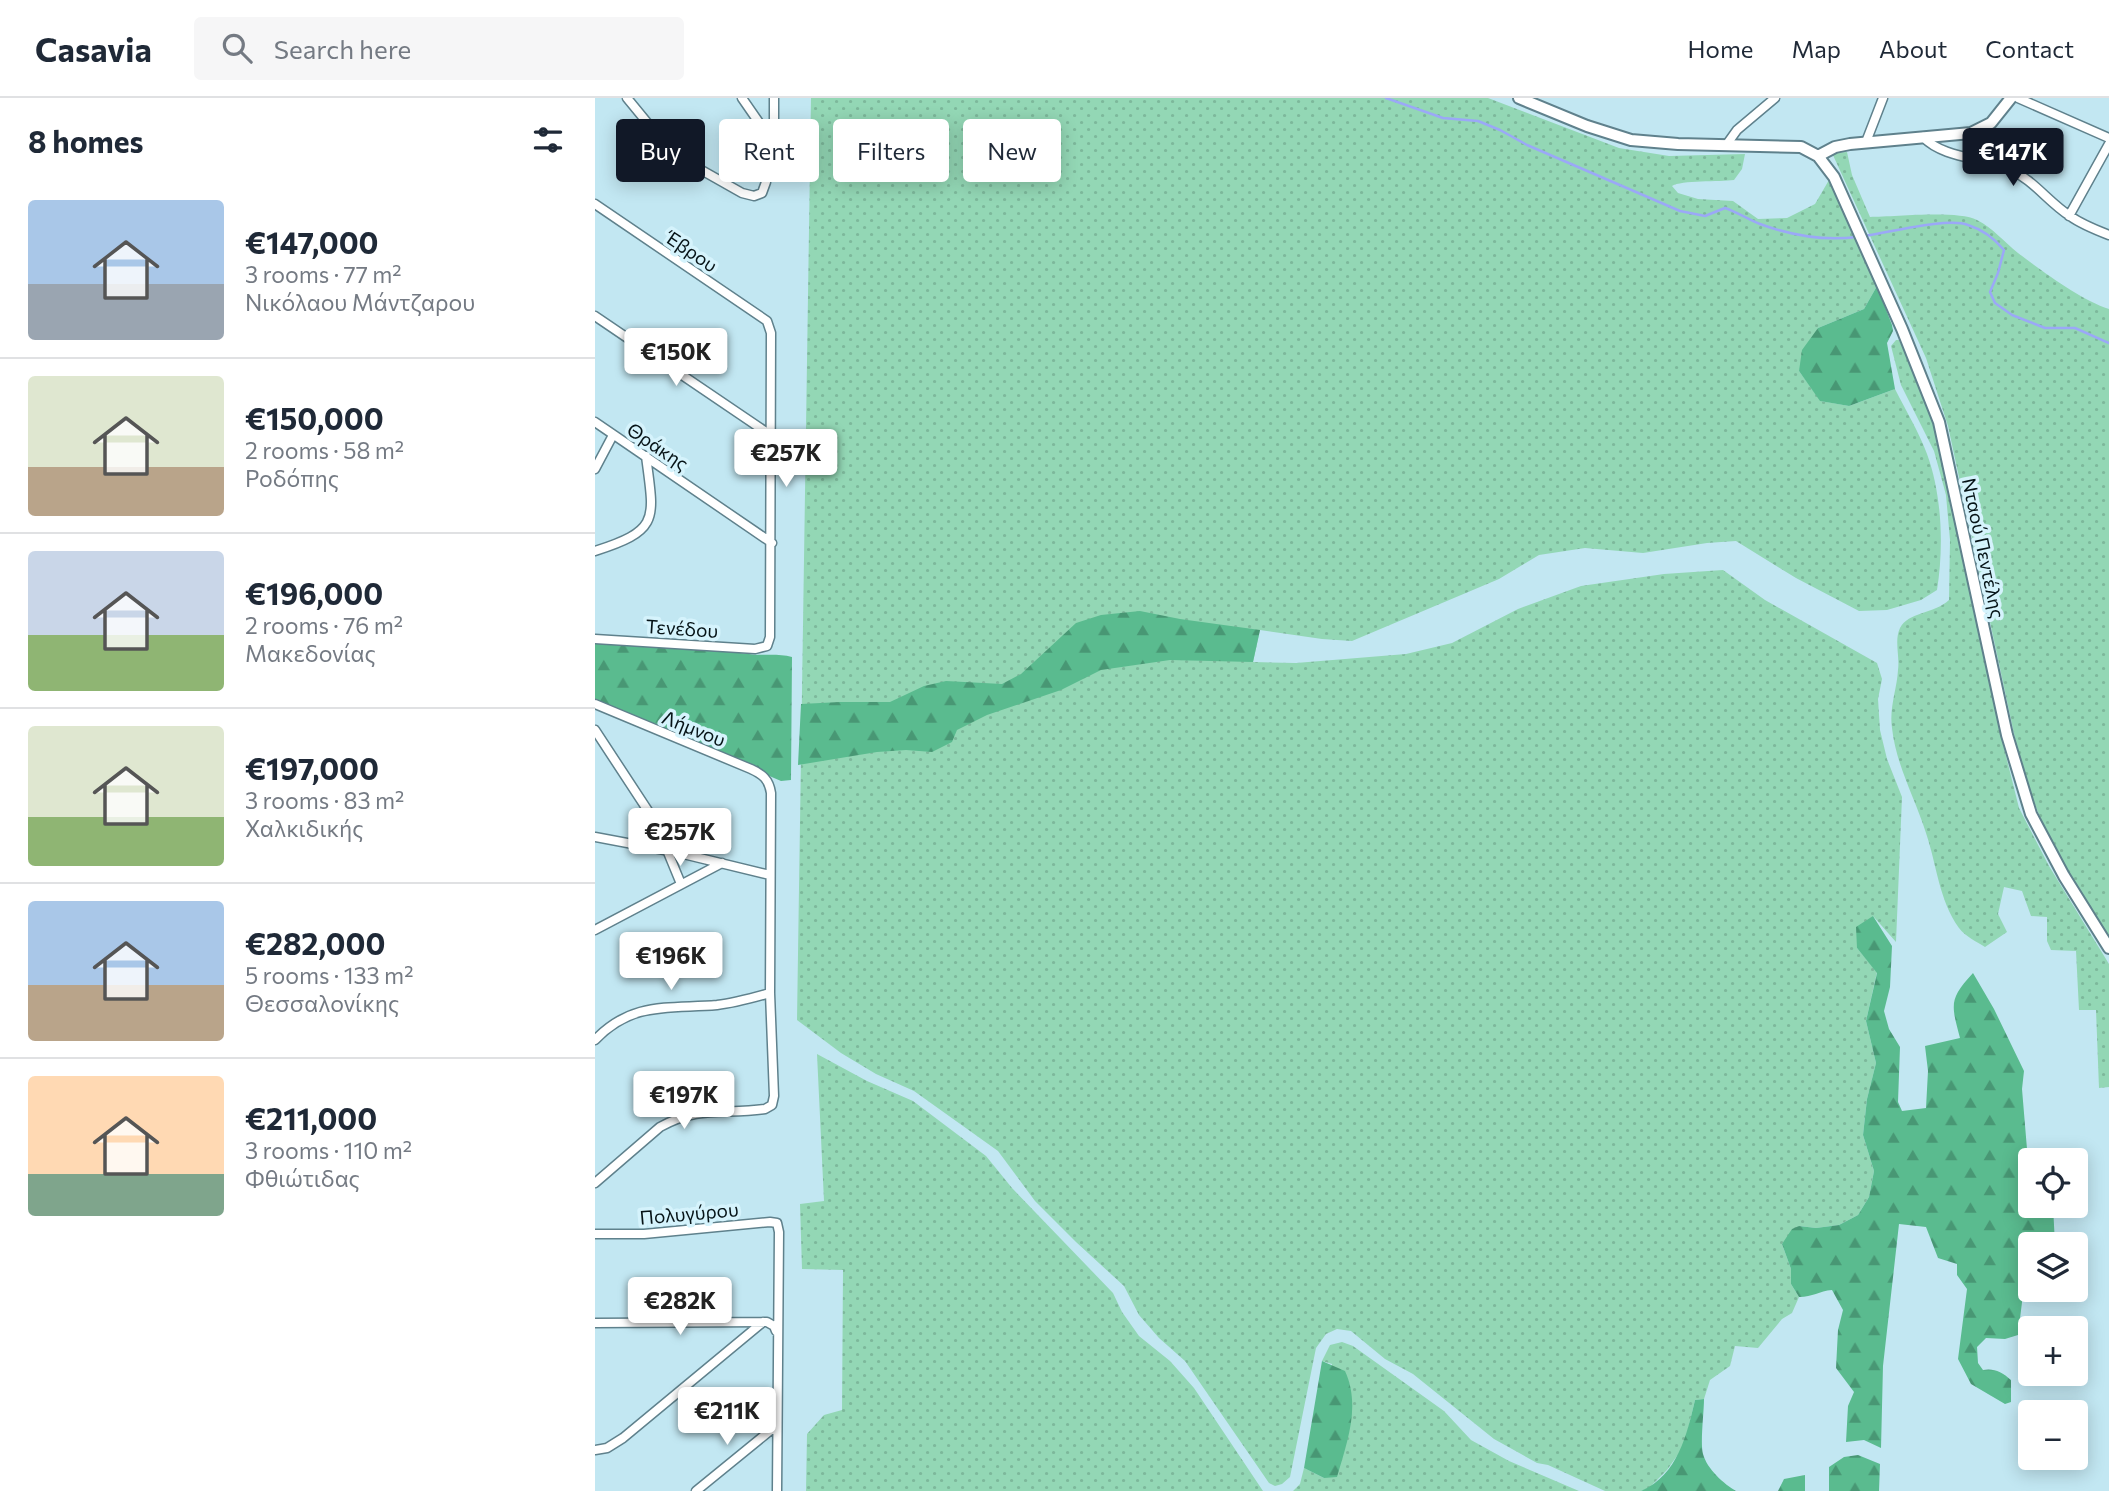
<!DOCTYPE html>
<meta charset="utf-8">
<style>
body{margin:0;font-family:Commissioner,sans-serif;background:#f6f6f7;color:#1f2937;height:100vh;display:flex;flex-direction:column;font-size:26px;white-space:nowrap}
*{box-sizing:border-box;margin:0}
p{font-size:23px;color:#747a83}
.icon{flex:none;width:38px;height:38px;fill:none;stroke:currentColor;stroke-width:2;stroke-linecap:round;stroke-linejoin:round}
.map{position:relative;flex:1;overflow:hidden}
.details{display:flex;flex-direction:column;background:#fff;width:595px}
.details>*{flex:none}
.hud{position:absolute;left:21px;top:21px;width:665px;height:63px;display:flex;gap:14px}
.controls{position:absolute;left:1423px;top:1050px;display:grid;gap:14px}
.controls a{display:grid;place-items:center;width:70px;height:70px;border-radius:7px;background:#fff;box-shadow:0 4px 18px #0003;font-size:35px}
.price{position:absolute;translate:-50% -60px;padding:0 16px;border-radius:7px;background:#fff;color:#222;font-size:23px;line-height:46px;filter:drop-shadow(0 2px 4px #0008)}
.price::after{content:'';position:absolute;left:50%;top:42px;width:21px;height:16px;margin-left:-10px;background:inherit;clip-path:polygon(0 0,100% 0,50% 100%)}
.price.on{background:#111827;color:#fff}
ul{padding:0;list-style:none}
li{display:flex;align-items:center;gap:21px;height:175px;padding:0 28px}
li+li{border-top:2px solid #e0e1e3}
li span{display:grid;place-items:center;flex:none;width:196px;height:140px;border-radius:7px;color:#555}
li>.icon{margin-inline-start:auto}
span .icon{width:84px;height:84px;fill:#fffc;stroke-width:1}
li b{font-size:30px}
h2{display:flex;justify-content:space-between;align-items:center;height:84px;padding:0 28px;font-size:30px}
.pill{padding:0 24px;border-radius:7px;background:#fff;box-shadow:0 4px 18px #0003;font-size:24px;line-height:63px}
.pill.on{background:#111827;color:#fff}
header{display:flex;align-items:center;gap:42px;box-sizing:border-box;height:98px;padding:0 35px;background:#fff;border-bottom:2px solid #e0e1e3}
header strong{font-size:33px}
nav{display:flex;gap:38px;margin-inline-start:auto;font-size:24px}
.search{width:490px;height:63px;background:#f6f6f7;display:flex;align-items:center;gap:18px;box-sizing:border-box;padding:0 24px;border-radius:7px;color:#747a83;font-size:26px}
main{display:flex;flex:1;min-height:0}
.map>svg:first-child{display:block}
.grass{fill:url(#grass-dots)}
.forest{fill:url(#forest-firs)}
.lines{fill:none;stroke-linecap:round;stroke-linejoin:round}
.stream{stroke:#9ba8f7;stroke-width:2.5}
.street-casing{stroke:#5f818c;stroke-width:11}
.secondary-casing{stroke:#5f818c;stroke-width:14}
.street{stroke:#fff;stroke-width:8}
.secondary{stroke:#fff;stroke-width:10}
.labels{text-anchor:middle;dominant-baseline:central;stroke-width:7;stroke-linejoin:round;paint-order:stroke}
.street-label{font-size:19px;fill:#061317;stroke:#d5f3fc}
</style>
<header>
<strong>Casavia</strong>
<div class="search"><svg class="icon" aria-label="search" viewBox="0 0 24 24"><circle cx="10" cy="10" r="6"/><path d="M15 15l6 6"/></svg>Search here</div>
<nav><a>Home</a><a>Map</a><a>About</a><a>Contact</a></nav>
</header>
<main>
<section class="details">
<h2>8 homes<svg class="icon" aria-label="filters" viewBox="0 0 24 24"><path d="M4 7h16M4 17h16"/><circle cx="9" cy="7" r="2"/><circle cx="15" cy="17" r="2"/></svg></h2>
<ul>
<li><span style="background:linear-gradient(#a9c7e8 60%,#9aa5b1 0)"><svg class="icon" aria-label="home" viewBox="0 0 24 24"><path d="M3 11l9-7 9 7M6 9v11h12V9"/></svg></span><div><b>€147,000</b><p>3 rooms · 77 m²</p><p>Νικόλαου Μάντζαρου</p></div></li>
<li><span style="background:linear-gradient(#dfe7d0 65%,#b9a48a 0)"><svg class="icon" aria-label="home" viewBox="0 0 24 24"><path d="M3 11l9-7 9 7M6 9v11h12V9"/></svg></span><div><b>€150,000</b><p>2 rooms · 58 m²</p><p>Ροδόπης</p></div></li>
<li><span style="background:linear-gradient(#c9d6e8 60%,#8fb573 0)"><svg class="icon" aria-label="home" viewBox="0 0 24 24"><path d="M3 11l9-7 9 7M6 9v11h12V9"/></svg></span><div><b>€196,000</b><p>2 rooms · 76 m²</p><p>Μακεδονίας</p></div></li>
<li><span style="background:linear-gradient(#dfe7d0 65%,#8fb573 0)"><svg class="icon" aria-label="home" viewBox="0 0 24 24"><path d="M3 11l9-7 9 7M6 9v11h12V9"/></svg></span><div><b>€197,000</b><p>3 rooms · 83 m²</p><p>Χαλκιδικής</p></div></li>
<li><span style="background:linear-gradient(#a9c7e8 60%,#b9a48a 0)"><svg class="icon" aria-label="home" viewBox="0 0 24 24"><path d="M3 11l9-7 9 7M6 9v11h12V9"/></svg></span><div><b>€282,000</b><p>5 rooms · 133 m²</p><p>Θεσσαλονίκης</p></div></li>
<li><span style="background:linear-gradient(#ffd9b3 70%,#7fa58c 0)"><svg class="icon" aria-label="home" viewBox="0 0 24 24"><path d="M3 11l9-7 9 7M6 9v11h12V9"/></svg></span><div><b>€211,000</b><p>3 rooms · 110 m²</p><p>Φθιώτιδας</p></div></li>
</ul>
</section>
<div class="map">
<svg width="1514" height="1393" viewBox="0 0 1514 1393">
<defs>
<pattern id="grass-dots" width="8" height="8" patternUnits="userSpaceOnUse" patternTransform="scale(1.75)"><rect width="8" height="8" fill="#93d7b5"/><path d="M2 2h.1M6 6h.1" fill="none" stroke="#7db89b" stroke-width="1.8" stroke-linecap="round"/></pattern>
<pattern id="forest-firs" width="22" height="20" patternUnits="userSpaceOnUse" patternTransform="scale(1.75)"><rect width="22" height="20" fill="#5abb8f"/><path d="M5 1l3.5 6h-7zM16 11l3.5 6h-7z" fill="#489774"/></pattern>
</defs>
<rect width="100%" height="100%" fill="#c2e7f2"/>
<!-- grass -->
<path class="grass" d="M216,0H893L1024,50L1074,58L1150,56L1147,71L1139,82C1125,84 1086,82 1077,88L1083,95L1103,101L1138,103L1163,121L1192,120L1220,106L1234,82L1282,188L1269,211L1223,230L1204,273L1226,303L1254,308L1300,291C1311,313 1324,334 1332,356C1347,397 1349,449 1342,492L1326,502L1292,512L1264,513L1201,480L1141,443L1112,445L1048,455L990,450L944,457L904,481L757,543L727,541L665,532L658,564L701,565L811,556L857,545L923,511L986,488L1069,476L1128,472L1170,502L1282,565L1287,581L1283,601L1285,632L1292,661L1307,699L1301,844L1278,818L1262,850L1282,874L1271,923L1281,965L1272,1001L1268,1037L1279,1073L1274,1099L1263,1117L1244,1127L1221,1130L1204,1128L1187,1146L1196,1171V1186L1204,1199L1197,1215L1187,1221L1163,1250L1140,1248L1135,1268L1115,1282L1109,1301L1100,1302L1089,1348L1072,1372L1054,1390L1046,1393H1010L953,1367L942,1365L899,1341L818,1276L790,1261L756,1233L742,1231L731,1236L721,1250L695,1379L687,1386L680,1388L674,1385L590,1263L564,1240L544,1217L529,1188L481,1144L440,1103L403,1053L319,993L281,976L246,955L202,922Z
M1252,54L1257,77L1275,119C1299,119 1362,112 1382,122C1398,130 1409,144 1423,155C1447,173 1486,202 1514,211V843C1475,780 1444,731 1424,659L1353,328L1331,260L1237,55Z
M1301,242H1304L1326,290L1344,343L1409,650L1424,710L1454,768L1514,866V989L1504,990L1501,912H1484L1481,853L1456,852L1452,843V819L1436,818L1427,793L1409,789L1403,816L1412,834L1390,849C1382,844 1370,838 1364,830C1344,802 1342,768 1331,735C1320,700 1301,667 1297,630C1294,610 1302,591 1303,572C1305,558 1299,543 1305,530C1313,514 1339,516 1354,502L1355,442L1351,397L1339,353L1306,287L1296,248Z
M222,956L272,983L318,1003L391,1058L417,1090L518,1195L527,1214L544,1238L575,1263L599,1290L668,1393H211L212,1336L229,1317L247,1312L248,1172L207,1171L205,1106L229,1103Z
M747,1244L758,1248L849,1313L876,1342L914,1363L984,1393H698L705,1386L709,1370L729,1380L737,1266L727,1263L735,1247Z"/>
<!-- forest -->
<path class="forest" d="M1282,188L1297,227L1298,233L1292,245L1300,291L1254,308L1225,303L1204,273L1207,252L1223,230L1269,211Z
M545,513L585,521L665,532L658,564L575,562L506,572L466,592L392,617L362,632L357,644L337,654L311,652L282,654L203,667L206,606L245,604H295L329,588L351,583L407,586L426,576L481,525L506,517Z
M0,543C51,546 103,550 154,556C169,558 183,555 197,559L196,682L186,683L179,680L0,602Z
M1278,818L1297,848L1295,889L1289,913L1294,931L1305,949L1303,1004L1307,1013L1331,1010L1333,973L1330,948L1365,940C1356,906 1354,901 1378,875L1399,911L1429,973L1427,991L1432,1051L1445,1054V1062H1435V1108H1458L1460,1146H1435V1174L1429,1188L1423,1237L1410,1241L1391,1240L1382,1249L1383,1265L1388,1272C1399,1270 1407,1274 1416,1282V1304L1410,1306L1376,1286L1363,1261L1372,1191L1362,1177V1166L1343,1160L1331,1129L1304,1126L1288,1268L1286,1350L1269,1342L1251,1344L1253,1308L1259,1294L1241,1270L1243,1232L1248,1212L1237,1192C1224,1193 1218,1199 1204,1199L1196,1186V1171L1187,1146L1197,1131L1204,1128L1221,1130L1244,1127L1263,1117L1274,1099L1279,1073L1268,1037L1272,1001L1281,965L1271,923L1282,875L1262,850L1261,829Z
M727,1263L750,1273C766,1308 752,1344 742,1379L729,1380L709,1370Z
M1109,1301C1109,1314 1105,1345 1108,1356C1112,1371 1129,1386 1141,1393H1046C1083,1377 1092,1336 1100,1302Z
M1263,1357L1285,1366L1284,1393H1234V1369L1249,1359Z
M1210,1377V1393H1183L1189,1381Z"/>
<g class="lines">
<!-- stream -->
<path class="stream" d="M791,0L848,20L883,23L905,32L932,47L1085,113L1110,118L1130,110C1142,114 1152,121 1165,126C1195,137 1230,143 1262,139
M1268,138C1293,135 1352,119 1373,127C1389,132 1399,140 1409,152L1403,175L1395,194L1400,205L1417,217L1450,230H1480L1514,245"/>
<!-- street casing -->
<g class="street-casing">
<path id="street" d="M32,0L78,56L147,95L159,98L167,95L171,84L172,58L179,40V0
M147,0L165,26L180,31
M1423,0L1514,40
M1328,39C1349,61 1388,59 1414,71C1439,82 1453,104 1475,118C1486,126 1501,132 1514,137
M1271,44L1288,0
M1132,46L1142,32L1180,0
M0,106L172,223L176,235L175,539L172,548L160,551L0,541
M1474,118L1514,46
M0,218L177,338
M0,324L177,445
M0,371L18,337
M0,453C66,432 59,421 51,358
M0,606L156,671C167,676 174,681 176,695L175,895L179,998L177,1007L170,1011C129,1017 105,1007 65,1029L0,1085
M0,632L80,754
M0,739L80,754L175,777
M72,752L86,786
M0,832L127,765
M0,942C37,903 74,911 122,907C140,905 157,900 175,895
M0,1136H49L175,1124L182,1125L184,1134L182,1393
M0,1225L172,1224L179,1228L181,1233
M0,1352L12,1350L28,1340L168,1224
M101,1393L182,1327"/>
</g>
<!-- secondary casing -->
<g class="secondary-casing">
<path id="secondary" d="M924,0L992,28L1036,42L1083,46L1206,49L1223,58L1239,79L1307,231L1344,324L1412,637L1436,716L1469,778L1514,850
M1223,58L1240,49L1255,46L1376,35L1396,25L1416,0"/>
</g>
<!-- street -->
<use href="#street" class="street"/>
<!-- secondary -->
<use href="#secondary" class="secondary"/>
</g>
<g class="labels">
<!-- street labels -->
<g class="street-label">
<text transform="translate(97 153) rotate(34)">Έβρου</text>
<text transform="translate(63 348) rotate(34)">Θράκης</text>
<text transform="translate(1389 450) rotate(78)">Νταού Πεντέλης</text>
<text transform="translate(87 530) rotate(4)">Τενέδου</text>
<text transform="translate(99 630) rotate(22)">Λήμνου</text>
<text transform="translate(94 1115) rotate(-5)">Πολυγύρου</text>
</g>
</g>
</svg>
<div class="controls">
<a><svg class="icon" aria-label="locate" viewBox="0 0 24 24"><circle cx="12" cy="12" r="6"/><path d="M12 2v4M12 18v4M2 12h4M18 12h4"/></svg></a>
<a><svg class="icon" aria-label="layers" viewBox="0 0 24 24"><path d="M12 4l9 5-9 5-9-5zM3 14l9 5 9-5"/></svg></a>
<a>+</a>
<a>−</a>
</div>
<b class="price on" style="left:1418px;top:90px">€147K</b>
<b class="price" style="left:81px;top:290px">€150K</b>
<b class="price" style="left:191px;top:391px">€257K</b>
<b class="price" style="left:85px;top:770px">€257K</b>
<b class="price" style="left:76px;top:894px">€196K</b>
<b class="price" style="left:89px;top:1033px">€197K</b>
<b class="price" style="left:85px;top:1239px">€282K</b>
<b class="price" style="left:132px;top:1349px">€211K</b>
<div class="hud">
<a class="pill on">Buy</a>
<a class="pill">Rent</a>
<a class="pill">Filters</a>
<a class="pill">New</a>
</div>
</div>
</main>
